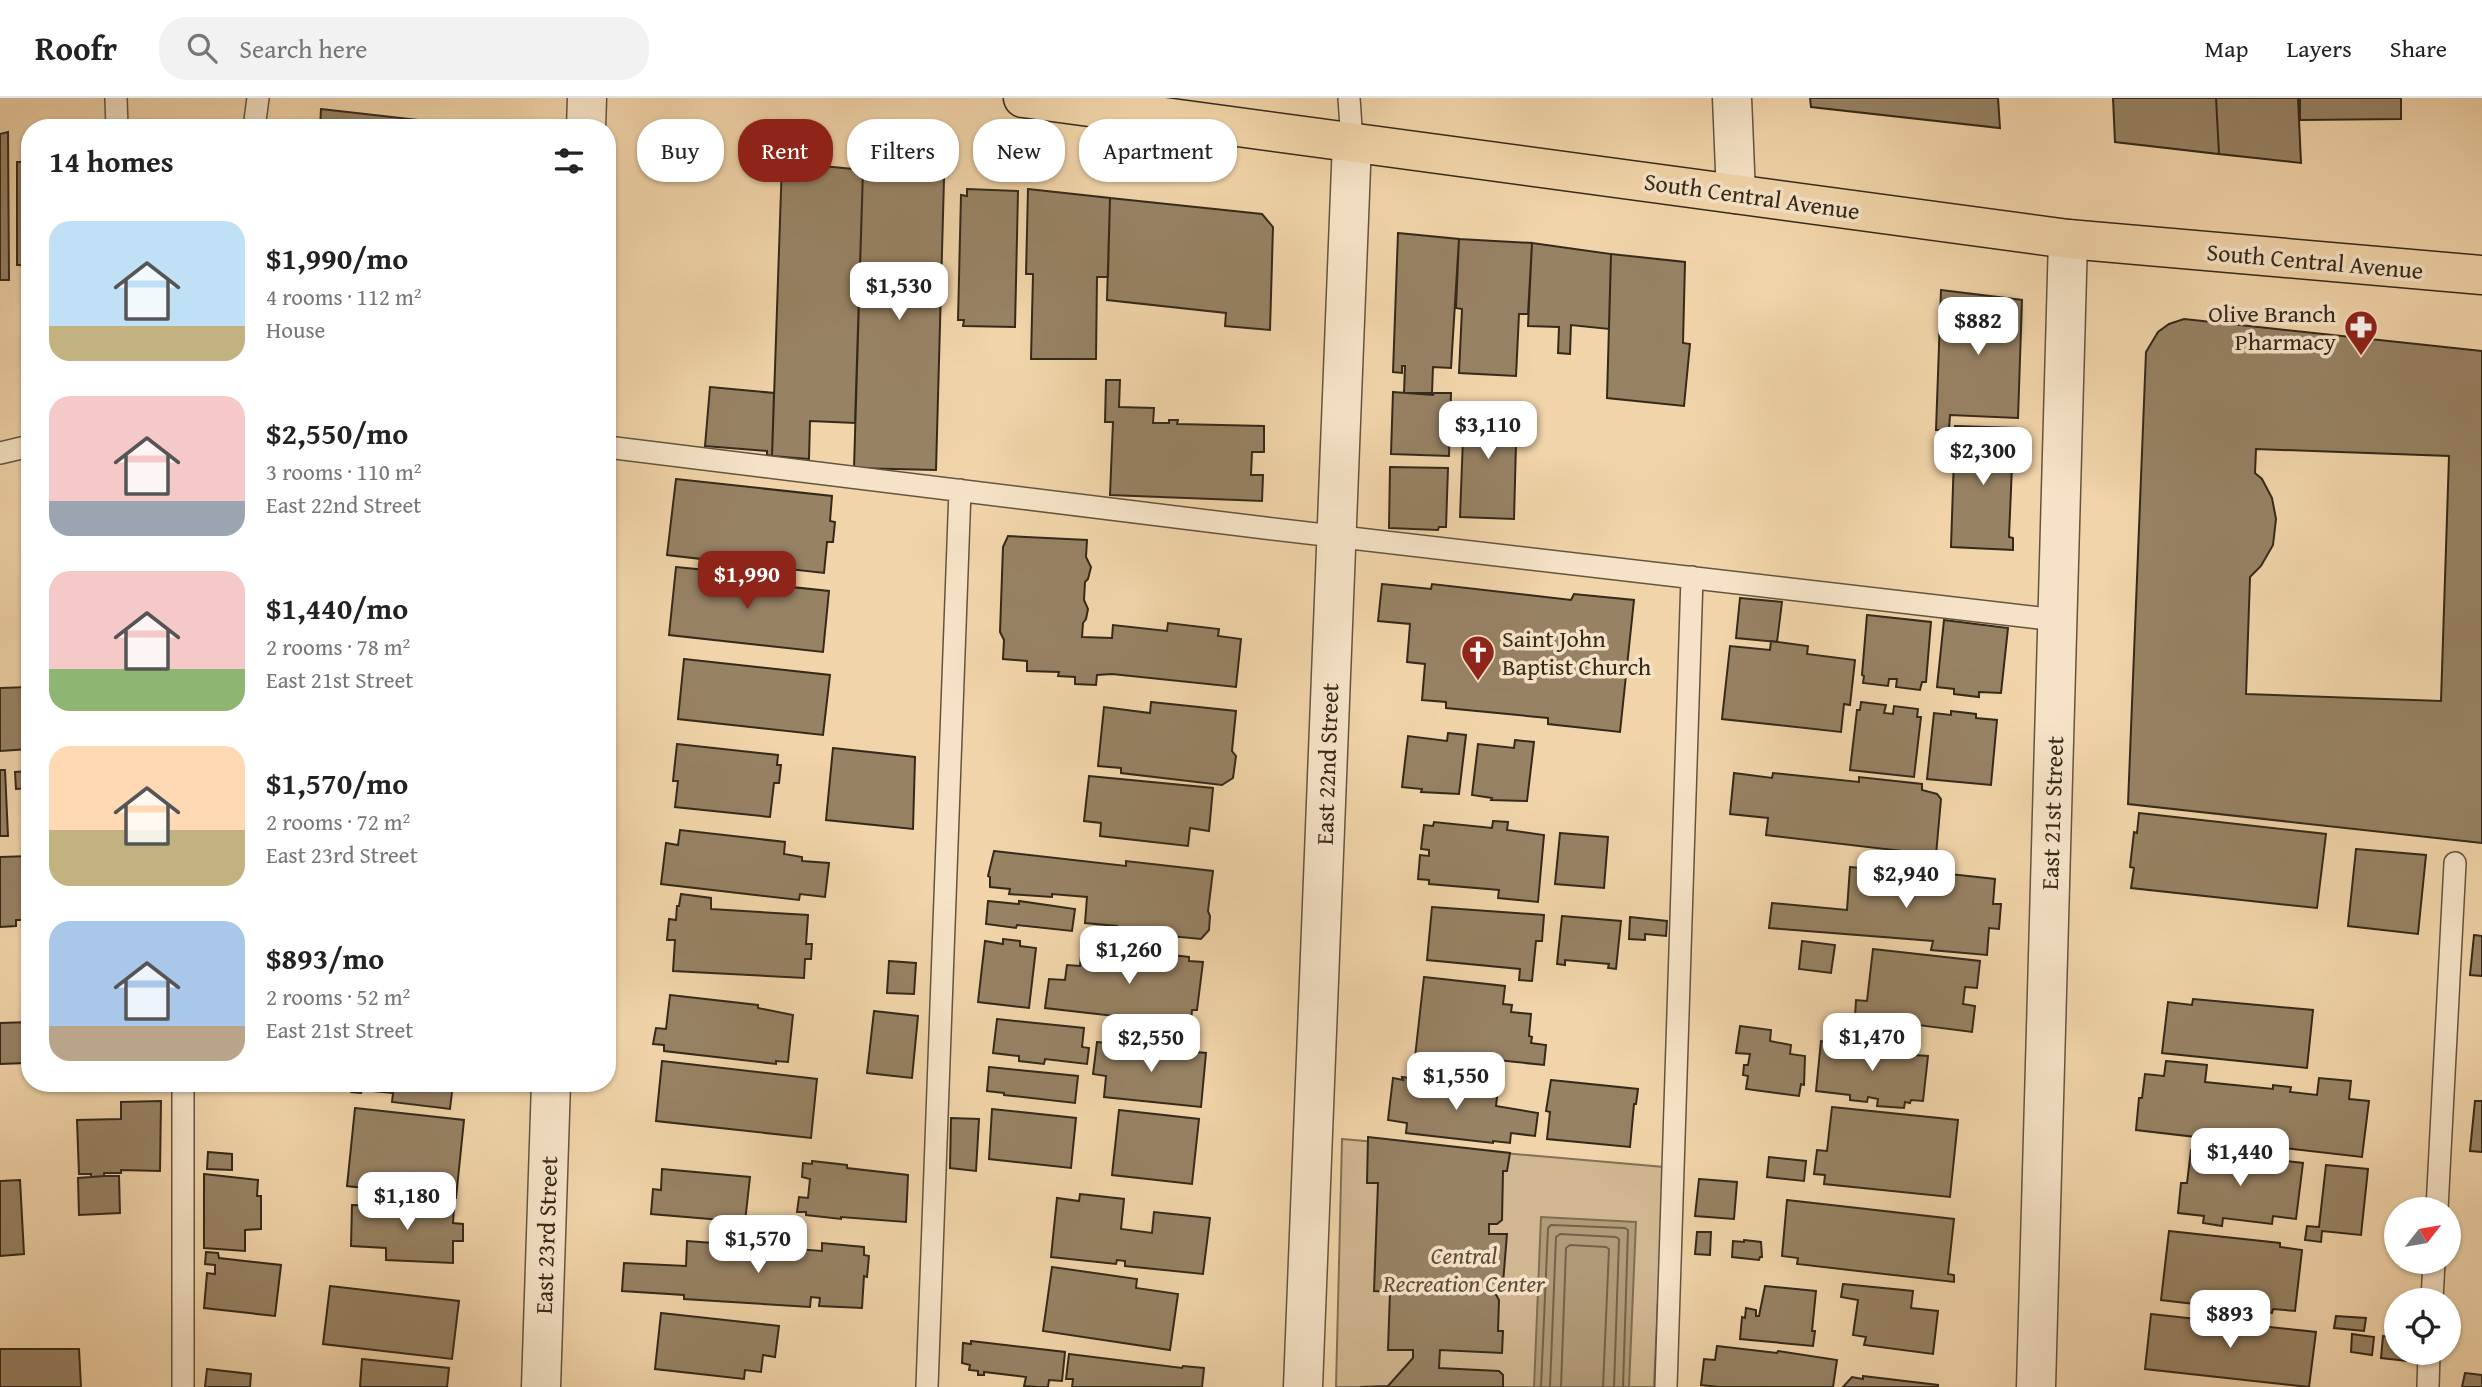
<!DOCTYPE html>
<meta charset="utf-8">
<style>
body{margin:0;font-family:"Gentium Book Plus",serif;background:#f2f2f2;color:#222;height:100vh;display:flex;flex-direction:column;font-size:26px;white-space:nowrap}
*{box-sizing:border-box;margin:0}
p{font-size:23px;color:#767676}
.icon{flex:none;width:38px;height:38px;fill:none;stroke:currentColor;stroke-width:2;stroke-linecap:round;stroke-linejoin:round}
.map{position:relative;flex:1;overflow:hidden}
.side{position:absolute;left:21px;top:21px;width:595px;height:973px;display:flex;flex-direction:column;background:#fff;border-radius:28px;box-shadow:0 2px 5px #0004}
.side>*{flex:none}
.banner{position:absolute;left:637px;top:21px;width:665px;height:63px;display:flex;gap:14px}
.needle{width:46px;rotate:59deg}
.fabs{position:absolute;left:2384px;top:1099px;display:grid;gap:14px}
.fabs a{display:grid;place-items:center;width:77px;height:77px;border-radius:50%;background:#fff;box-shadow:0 2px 5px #0004;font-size:35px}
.price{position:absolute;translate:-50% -60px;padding:0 16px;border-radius:14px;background:#fff;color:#222;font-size:23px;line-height:46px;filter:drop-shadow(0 2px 4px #0008)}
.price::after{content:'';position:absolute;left:50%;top:42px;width:21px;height:16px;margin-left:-10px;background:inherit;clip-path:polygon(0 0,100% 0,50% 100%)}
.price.active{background:#8f2418;color:#fff}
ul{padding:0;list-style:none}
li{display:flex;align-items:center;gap:21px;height:175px;padding:0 28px}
li span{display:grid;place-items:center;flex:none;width:196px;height:140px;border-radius:21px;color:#555}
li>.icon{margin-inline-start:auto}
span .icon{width:84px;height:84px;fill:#fffc;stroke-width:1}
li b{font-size:30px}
h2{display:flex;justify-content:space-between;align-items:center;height:84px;padding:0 28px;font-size:30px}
.tag{padding:0 24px;border-radius:28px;background:#fff;box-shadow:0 2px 5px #0004;font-size:24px;line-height:63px}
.tag.active{background:#8f2418;color:#fff}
header{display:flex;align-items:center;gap:42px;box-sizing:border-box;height:98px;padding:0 35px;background:#fff;border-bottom:2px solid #e0e0e0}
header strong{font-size:33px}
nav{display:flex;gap:38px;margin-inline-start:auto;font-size:24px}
.search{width:490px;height:63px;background:#f2f2f2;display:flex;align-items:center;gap:18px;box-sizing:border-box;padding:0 24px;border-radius:28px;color:#767676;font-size:26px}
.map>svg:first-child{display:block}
.green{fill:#d1b791;stroke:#837056;stroke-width:2}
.water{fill:#b19a78;stroke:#7f6d52;stroke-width:2}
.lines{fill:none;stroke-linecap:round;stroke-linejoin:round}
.shore{stroke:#736249;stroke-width:2}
.building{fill:#978264;stroke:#35291a;stroke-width:2;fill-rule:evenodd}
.lane-casing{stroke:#64543e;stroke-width:24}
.street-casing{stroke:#64543e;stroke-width:41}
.primary-casing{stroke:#35291a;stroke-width:41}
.lane{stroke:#f6e3c7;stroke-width:21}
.street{stroke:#f6e3c7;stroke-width:38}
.primary{stroke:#f1d4a9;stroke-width:38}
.labels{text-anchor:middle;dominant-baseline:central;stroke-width:7;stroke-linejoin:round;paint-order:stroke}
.street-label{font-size:24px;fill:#35291a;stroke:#f6e3c7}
.poi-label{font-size:24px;fill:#35291a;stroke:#f6e3c7;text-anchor:end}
.park-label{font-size:24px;font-style:italic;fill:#5c4c38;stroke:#f6e3c7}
</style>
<header>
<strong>Roofr</strong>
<div class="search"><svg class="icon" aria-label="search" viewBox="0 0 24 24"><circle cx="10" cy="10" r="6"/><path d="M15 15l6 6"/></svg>Search here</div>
<nav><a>Map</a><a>Layers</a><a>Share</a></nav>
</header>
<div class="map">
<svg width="2482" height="1289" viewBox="0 0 2482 1289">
<rect width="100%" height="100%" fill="#f1d4a9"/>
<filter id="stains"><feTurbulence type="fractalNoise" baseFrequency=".00286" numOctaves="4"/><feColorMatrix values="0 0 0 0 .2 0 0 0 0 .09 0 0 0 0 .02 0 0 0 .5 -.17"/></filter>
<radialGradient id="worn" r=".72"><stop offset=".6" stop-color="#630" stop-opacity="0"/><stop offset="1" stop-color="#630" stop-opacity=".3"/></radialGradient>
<!-- green -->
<path class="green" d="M1342,1041L1664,1069L1654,1289H1336Z"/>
<!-- water -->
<path class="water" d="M1541,1119L1636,1124L1629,1289H1534Z"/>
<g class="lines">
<!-- shore -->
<path class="shore" d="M1541,1289L1548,1130L1551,1127L1625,1130L1628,1132L1623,1289
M1550,1289L1556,1139L1560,1136L1616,1139L1619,1141L1614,1289
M1561,1289L1566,1150L1570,1147L1606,1149L1609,1151L1603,1289"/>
</g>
<!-- building -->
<path class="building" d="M1810,0H1998L2000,30L1811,9Z
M2113,0H2216L2219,56L2115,44Z
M2216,0H2298L2301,65L2219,56Z
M2300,0H2401V21L2300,22Z
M321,11L489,30H320Z
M276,23L320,24V30H276Z
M8,34L9,182H0V36Z
M17,64H30V167H17Z
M782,64L863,72L855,325L810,323L809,361L772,358Z
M863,72L944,81L936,372L854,370Z
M967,91L1018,93L1015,229L963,228L964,222H958L961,97L967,98Z
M1028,91L1110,100L1108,179H1097L1096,261H1031L1033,176H1026Z
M1110,100L1262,116L1273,129L1270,232L1225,228L1226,215L1107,202Z
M1398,135L1459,141L1451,270L1433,269L1432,295H1404L1405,268H1402V275L1393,274Z
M1459,141L1532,145L1528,216H1519L1516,278L1459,275L1462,211L1456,210Z
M1532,145L1611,156L1609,231L1571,227L1570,256L1558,255L1559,229L1528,228Z
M1611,156L1685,164L1683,245L1690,246L1684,308L1607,300Z
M1941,192L2022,202L2018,320L1950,317L1949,332H1936Z
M2184,221L2482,253V745L2128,706L2146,254L2158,234L2169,226ZM2256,351L2449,358L2441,603L2246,596L2250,479L2261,468L2273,447L2276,421L2272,400L2262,381L2255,375Z
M1106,282H1120L1119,309L1154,310L1153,325H1169V322H1178L1177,326L1264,328V354H1252L1251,377H1263L1262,403L1110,397L1113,324H1105Z
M710,289L774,295L772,358L767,357V353L705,348Z
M1393,294L1433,297L1434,295H1451L1449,358L1391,356Z
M1487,308H1517L1514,421L1460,419L1463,340H1455L1456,311L1487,312Z
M1955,328L2018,330L2017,344H2013L2009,439L2013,440V452L1951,449Z
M1390,369L1448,370L1446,429H1439L1438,432L1389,430Z
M676,381L832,398L830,423L835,424L833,444H827L824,475L667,457Z
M1008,438L1087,442L1086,459L1091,469L1088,481L1085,484L1084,502L1088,511L1086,521L1083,525L1082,539L1112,540L1113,527L1167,533L1168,525L1219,531L1218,538L1241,541L1236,589L1112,576L1097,577L1096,587L1075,586V579L1058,578L1059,574L1027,573V563L1003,561L1004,542L1000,534L1003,449Z
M676,469L736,475L735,483L829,493L823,554L669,537Z
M1382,486L1431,491L1432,486L1571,502L1574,496L1634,502L1620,634L1548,626V620L1446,610V604L1422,602L1425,566L1407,564L1410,526L1378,523Z
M1740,500L1782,504L1777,544L1736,540Z
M1867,517L1931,524L1926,584H1922L1920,592L1896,589L1897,581H1889L1888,588L1863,585L1864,578L1862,577Z
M1944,522L2008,530L2001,595L1979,594V599L1954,596V591L1937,589Z
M1771,543L1808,548L1807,556L1855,562L1850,607L1844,606L1841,634L1722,621L1730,548L1770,552Z
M684,561L830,577L823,637L678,621Z
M30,589V651L0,653V590Z
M1151,604L1236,613L1232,653L1236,658L1233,680L1222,687L1121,675V670L1098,668L1104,609L1150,615Z
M1861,604L1886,607L1884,615L1893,616L1894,608L1918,611L1917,619H1921L1914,679L1850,672L1857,612H1860Z
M1951,613L1976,616V620L1997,622L1991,687L1927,681L1934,615L1951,617Z
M1448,635L1466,637L1459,696L1421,694L1422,691L1402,689L1408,638L1447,643Z
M1515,642L1534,644L1527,703L1491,702L1492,700L1472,697L1478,646L1514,650Z
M677,646L778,657L777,667H781L779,685H774L770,719L675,709L678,683H673Z
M833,650L915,659L913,731L826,722Z
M0,672H5L8,738H0Z
M30,673V690L16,691L15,674Z
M1734,675L1772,680L1773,675L1859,684V679L1922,686V692L1937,696L1941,701L1936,757L1766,737L1768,720L1730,716Z
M1089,678L1213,690L1209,733L1190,730L1188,748L1100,738L1101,725L1084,723Z
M2139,715L2326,736L2317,810L2131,790L2134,770L2130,769L2134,734L2137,735Z
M1493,723L1508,724L1507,732L1544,737L1538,804L1498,800L1499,792L1429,786V782L1418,781L1420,757L1429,758V752L1421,751L1424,727L1433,728L1434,724L1492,730Z
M680,732L785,744L784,756L802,759V763L829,765L825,799L800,796L799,802L661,786L666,745L678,747Z
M1560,735L1608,739L1604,790L1555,786Z
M2356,751L2426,757L2418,836L2348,828Z
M994,753L1126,768V763L1213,773L1208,813L1210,818L1209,832L1201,841L1117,833V828L1085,825L1087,799L1052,796V799L1009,796L1010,791L990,789V779L988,778Z
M30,758V822H16V828L0,829V759Z
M1850,769L1940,778L1941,775L1995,781L1993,806H2001L1999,831L1989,830L1987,857L1931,852L1933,843L1769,830L1772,805L1847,812Z
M681,796L711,800V811L808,817L806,846H812L811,861H805L804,880L673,873L675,842H667L669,821L676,822L677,808H679Z
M988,803L1019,806V803L1075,811L1072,833L1017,827L1016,830L986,826Z
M1432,809L1544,817L1542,843H1536L1532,883L1519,882L1520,871L1427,862Z
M1562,818L1621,823L1616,871L1608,870L1609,866L1565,862V867L1557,866Z
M1630,819L1667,823L1666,838L1645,836V842L1629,841Z
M2474,837L2482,838V878L2470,877Z
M1003,841L1020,843V848L1036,850L1029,910L978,904L985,843L1003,846Z
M1802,843L1835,847L1831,875L1799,871Z
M1082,847L1189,859V863L1203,864L1197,912H1192L1191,923L1186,922L1185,926L1045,910L1049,881L1065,882L1067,867L1080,868Z
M1873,851L1980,863L1977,890L1965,889L1963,906L1975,908L1972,934L1855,919L1856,902L1867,903Z
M889,863L916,865L914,896L887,895Z
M1424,879L1505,888L1503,906L1512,907L1511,914L1531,916L1529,938L1532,939L1531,945L1546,947L1544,967L1497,962L1496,968L1415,959Z
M670,897L758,907V910L793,917L788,964L776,963V966L664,953V947L653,946L656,930L666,931Z
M2193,901L2313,912L2307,970L2162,955L2168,904L2192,907Z
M874,913L918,918L912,980L867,975Z
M997,921L1084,930L1082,949L1089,950L1087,966L1045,961L1044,966L1019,963V958L993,955Z
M30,924V946H24L25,965L0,966V925Z
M1740,928L1771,932L1770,943L1791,947L1790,956L1805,958L1804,987L1801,986L1799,998L1746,991L1748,978L1743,977L1744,967H1748L1750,956L1736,955Z
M1856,941L1893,946V951L1916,954L1915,957L1928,958L1923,1003L1911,1002L1910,1005L1905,1004L1904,1010L1877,1008L1878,1001L1868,999L1867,1004L1850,1002V997L1816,993L1821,943L1855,947Z
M1097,944L1206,955L1201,1009L1104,999L1106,978L1093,976Z
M662,963L817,981L811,1040L656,1023Z
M2166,963L2207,967L2205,984L2273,991V987L2291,989L2290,994L2317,997L2319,980L2351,983L2349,1001L2369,1003L2362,1059L2283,1050L2282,1055L2246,1054L2247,1045L2136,1032L2139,1000H2142L2145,976L2164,978Z
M989,969L1078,978L1075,1005L1004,997V995L987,993Z
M1402,979L1498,991L1496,1008L1538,1015L1535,1038L1511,1035L1510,1045L1493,1043V1045L1406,1035L1407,1025L1388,1022L1393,980L1403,982Z
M1551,982L1638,991L1636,1006H1634L1630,1049L1547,1041L1550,1014L1546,1013Z
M302,985H453L450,1011L392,1004L393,995L362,992L361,995L351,994V991Z
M161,1003L160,1073L121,1072V1075H104V1078L91,1079V1076H79L77,1022L121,1021V1004Z
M2475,1003H2482V1054L2470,1053Z
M1832,1009L1958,1022L1950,1099L1824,1086L1825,1077L1814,1076L1817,1052L1827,1053Z
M355,1010L464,1022L456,1100L347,1088Z
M992,1011L1076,1020L1071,1070L989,1061Z
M1119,1012L1199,1021L1192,1086L1112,1077Z
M951,1020L979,1021L976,1073L950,1070Z
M1368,1039L1510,1055L1507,1073H1503L1502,1122L1497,1126H1489V1136H1507L1503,1185L1487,1184L1486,1195H1495L1499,1202L1498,1233H1503L1502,1255L1440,1252L1439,1270L1499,1273L1503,1277V1289H1360L1388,1288L1413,1260V1252H1388L1390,1194L1374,1193L1378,1085H1367Z
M2191,1052L2303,1065L2296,1121L2273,1118L2272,1126L2223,1120L2222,1128L2203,1125L2204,1118L2178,1115L2181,1085H2187Z
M208,1054L232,1056V1072L207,1071Z
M1769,1059L1806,1063L1804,1083L1767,1079Z
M812,1063L847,1067V1070L908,1077L906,1124L841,1119V1121L806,1117V1114H797L799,1099L808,1100L810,1081L802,1079L803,1065L812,1066Z
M2326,1067L2368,1071L2361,1137L2322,1133L2321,1144L2305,1142L2307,1128L2319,1129Z
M662,1071L750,1079L745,1124L651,1116L653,1091L661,1092Z
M204,1076L258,1082L257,1098H261V1131L245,1132V1153L204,1150Z
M105,1078H119L120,1115L79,1117L78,1080Z
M1699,1081L1737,1084L1734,1121L1695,1118Z
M20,1082L24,1156L0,1158V1083Z
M1080,1096L1124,1101L1121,1131L1152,1135L1154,1114L1210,1120L1203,1176L1125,1168V1163L1117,1162L1116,1166L1051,1159L1057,1100L1079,1103Z
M1787,1102L1954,1121L1948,1176L1954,1177V1184L1797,1166L1798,1160L1782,1158Z
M352,1107L454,1110L453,1125L463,1126V1143H453V1165L386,1162V1150L351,1148Z
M2169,1133L2280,1145V1149L2302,1152L2295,1213L2273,1211L2272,1215L2161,1202Z
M1697,1134H1711L1710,1157L1695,1156Z
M1744,1142L1761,1144L1762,1159H1760L1759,1162L1732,1159L1733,1143L1744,1144Z
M687,1143L822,1153V1145L864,1149V1157L869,1158L867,1179L864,1178L862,1210L819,1208L820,1200L811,1199L810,1209L684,1201V1197L622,1193L624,1165L686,1168Z
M206,1154L218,1155L219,1160L281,1167L275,1218L204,1210L207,1175L215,1176V1167L205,1166Z
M1052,1169L1137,1181L1136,1190L1178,1196L1170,1252L1043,1233Z
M1843,1186L1913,1193L1911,1210L1938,1213L1933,1256L1864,1247L1866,1239L1853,1237L1858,1202L1841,1199Z
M330,1188L459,1203L452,1261L323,1246Z
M1765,1188L1816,1193L1812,1233H1815L1813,1248L1740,1241L1742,1219L1745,1220L1746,1210L1756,1212V1218H1759Z
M661,1215L779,1228L775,1259L763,1257L761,1274L745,1272L744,1281L655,1271Z
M2151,1216L2316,1234L2309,1289L2145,1271Z
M2336,1218L2366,1220L2364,1233L2334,1230Z
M2352,1236L2374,1239L2372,1257L2351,1254Z
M2383,1238L2396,1240V1255H2408L2407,1263L2381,1260Z
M971,1243L1065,1254L1062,1283L1049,1282L1048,1289H1037L1024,1288L1026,1279L984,1274V1277H978V1273L969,1272L970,1267L962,1265L963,1245L971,1246Z
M1717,1248L1777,1255L1778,1253L1837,1262L1833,1289H1719L1701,1287L1704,1261L1715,1262Z
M0,1251H79L81,1289H0Z
M1069,1256L1182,1270L1183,1268L1204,1270L1202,1289H1072L1073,1281H1066Z
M362,1261L449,1270L447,1289H360Z
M207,1271L251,1276L250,1289H205Z
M2465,1275L2482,1277V1289H2462Z
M1863,1278L1938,1287V1289H1843L1852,1279L1863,1281Z"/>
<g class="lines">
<!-- lane casing -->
<g class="lane-casing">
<path id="lane" d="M116,0L117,30
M1349,0L1352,44
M254,30L258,0
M607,349L1265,430L2057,522
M0,355L30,348
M183,985V1289
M2437,1111L2455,765
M2432,1202L2434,1164
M927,1289L960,392
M1666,1289L1692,479
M2428,1289L2429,1255"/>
</g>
<!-- street casing -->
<g class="street-casing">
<path id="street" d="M1732,0L1736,96
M586,30L587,0
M541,1289L551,985
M1303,1289L1352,44
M2036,1289L2068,141"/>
</g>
<!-- primary casing -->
<g class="primary-casing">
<path id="primary" d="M1023,0L2068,141L2482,177"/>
</g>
<!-- lane -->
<use href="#lane" class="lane"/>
<!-- street -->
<use href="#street" class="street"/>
<!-- primary -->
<use href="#primary" class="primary"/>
</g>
<!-- icons -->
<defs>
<g id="pharmacy-pin" transform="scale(1.75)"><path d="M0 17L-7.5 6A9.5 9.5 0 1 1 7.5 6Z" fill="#8f2418" stroke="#f6e3c7"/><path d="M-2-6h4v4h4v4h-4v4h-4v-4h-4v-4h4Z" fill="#fff"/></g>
<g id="church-pin" transform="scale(1.75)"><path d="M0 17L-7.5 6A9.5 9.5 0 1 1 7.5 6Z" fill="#8f2418" stroke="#f6e3c7"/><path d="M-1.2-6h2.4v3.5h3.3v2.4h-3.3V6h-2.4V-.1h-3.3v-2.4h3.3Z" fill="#fff"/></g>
</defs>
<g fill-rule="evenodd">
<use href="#pharmacy-pin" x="2361" y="229"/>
<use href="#church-pin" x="1478" y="554"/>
</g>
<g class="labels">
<!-- street labels -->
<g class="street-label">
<text transform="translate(1752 98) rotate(8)">South Central Avenue</text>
<text transform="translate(2315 163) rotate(5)">South Central Avenue</text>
<text transform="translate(1327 666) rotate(-88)">East 22nd Street</text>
<text transform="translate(2052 715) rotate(-88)">East 21st Street</text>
<text transform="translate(546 1137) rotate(-88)">East 23rd Street</text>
</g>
<!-- poi labels -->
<g class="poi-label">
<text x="2336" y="215">Olive Branch<tspan x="2336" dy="28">Pharmacy</tspan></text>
<text x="1502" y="540" text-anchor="start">Saint John<tspan x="1502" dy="28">Baptist Church</tspan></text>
</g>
<!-- park labels -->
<g class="park-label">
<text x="1464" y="1157">Central<tspan x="1464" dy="28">Recreation Center</tspan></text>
</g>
</g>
<rect width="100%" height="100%" filter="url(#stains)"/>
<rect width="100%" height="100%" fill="url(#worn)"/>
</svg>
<div class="fabs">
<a><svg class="needle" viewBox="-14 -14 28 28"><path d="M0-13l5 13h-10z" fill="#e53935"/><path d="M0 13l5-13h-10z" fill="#767676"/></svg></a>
<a><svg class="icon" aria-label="locate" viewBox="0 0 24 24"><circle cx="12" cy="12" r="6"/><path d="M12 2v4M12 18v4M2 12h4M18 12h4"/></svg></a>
</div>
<b class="price" style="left:899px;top:224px">$1,530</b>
<b class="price" style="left:1978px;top:259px">$882</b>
<b class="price" style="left:1488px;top:363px">$3,110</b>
<b class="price" style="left:1983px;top:389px">$2,300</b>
<b class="price active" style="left:747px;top:513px">$1,990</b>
<b class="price" style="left:1906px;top:812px">$2,940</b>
<b class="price" style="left:1129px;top:888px">$1,260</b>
<b class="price" style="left:1872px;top:975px">$1,470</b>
<b class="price" style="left:1151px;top:976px">$2,550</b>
<b class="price" style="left:1456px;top:1014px">$1,550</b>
<b class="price" style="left:2240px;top:1090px">$1,440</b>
<b class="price" style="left:407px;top:1134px">$1,180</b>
<b class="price" style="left:758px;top:1177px">$1,570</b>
<b class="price" style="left:2230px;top:1252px">$893</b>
<div class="banner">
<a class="tag">Buy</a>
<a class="tag active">Rent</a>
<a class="tag">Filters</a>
<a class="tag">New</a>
<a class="tag">Apartment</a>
</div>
<section class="side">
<h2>14 homes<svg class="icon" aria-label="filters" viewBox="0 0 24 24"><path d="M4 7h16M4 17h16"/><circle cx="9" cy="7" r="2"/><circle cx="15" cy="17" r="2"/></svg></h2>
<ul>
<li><span style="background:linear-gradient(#bfe0f5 75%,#c2b280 0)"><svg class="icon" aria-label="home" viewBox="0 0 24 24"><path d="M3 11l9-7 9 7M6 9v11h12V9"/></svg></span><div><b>$1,990/mo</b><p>4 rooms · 112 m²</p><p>House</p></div></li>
<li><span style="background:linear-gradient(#f6c9c9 75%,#9aa5b1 0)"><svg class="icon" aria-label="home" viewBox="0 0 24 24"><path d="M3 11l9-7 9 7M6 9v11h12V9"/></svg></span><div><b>$2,550/mo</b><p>3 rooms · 110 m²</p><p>East 22nd Street</p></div></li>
<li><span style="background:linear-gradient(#f6c9c9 70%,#8fb573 0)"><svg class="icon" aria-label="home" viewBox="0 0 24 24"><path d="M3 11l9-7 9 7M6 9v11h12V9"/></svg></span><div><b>$1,440/mo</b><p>2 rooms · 78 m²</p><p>East 21st Street</p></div></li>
<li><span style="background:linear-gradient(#ffd9b3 60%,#c2b280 0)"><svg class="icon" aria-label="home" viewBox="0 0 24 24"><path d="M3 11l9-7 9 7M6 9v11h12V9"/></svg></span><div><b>$1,570/mo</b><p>2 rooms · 72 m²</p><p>East 23rd Street</p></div></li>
<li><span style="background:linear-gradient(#a9c7e8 75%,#b9a48a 0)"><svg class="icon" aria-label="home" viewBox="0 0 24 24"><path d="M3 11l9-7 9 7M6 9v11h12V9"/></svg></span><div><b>$893/mo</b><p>2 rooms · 52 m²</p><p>East 21st Street</p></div></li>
</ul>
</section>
</div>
